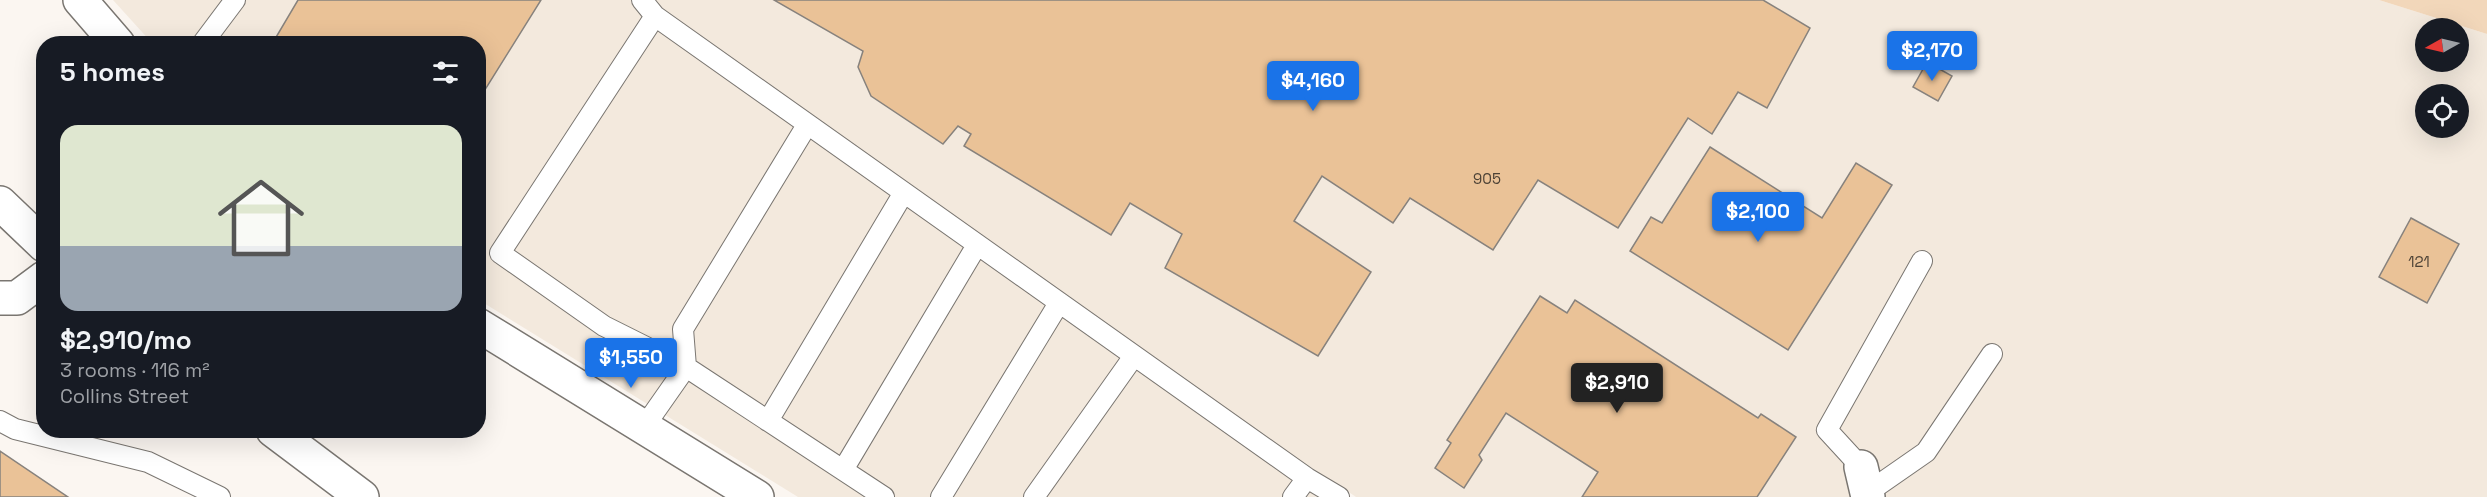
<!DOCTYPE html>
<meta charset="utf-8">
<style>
body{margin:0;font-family:"Space Grotesk",sans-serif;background:#242831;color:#f1f3f6;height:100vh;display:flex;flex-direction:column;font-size:22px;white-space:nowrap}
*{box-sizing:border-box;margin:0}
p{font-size:20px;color:#9ea1a6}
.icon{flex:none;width:33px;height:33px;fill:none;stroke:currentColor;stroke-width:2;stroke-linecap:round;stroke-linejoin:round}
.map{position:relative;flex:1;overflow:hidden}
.details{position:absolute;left:36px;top:36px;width:450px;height:402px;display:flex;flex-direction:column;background:#171b24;border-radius:24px;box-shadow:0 6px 24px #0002}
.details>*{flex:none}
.needle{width:39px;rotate:262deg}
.fabs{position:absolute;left:2415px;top:18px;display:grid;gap:12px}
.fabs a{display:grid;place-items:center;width:54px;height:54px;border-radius:50%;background:#171b24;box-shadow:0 6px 24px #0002;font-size:30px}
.price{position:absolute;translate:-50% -51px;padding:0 14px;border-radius:6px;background:#1a73e8;color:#fff;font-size:20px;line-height:39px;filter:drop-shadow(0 2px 3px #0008)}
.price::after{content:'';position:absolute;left:50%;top:36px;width:18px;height:14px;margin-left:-9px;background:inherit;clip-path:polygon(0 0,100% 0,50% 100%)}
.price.on{background:#222;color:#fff}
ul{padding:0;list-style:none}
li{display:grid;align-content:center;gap:12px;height:318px;padding:0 24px}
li+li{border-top:2px solid #363941}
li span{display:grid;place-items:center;height:186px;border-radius:18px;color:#555}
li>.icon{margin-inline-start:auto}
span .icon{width:108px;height:108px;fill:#fffc;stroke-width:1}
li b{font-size:26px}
h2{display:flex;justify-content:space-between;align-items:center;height:72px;padding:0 24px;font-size:26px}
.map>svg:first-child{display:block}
.built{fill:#f3e9dd;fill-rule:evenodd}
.green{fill:#f2d7ba}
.building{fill:#eac297;stroke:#87827d;stroke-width:1.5}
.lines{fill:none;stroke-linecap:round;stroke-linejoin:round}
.service-casing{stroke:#7a7671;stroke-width:22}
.minor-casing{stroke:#7a7671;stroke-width:36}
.secondary-casing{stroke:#7a7671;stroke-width:36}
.path{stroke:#817f7b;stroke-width:4;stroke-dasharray:1.5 4.5;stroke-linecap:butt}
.service{stroke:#fff;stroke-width:20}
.minor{stroke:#fff;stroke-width:33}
.secondary{stroke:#fff;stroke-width:33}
.labels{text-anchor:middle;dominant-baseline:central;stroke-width:4.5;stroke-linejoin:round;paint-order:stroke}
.number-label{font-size:15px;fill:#4d4236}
</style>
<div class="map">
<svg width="2487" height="497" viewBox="0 0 2487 497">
<rect width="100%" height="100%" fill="#fbf6f1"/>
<!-- built -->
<path class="built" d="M113,0H2379L2487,34V497H1356L1340,486L1332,497H798L479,300L478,44L152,43ZM2426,28H2458V62H2426ZM2426,94H2458V128H2426Z"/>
<!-- green -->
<path class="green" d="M2379,0H2487V34Z"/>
<!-- building -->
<path class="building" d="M298,0H541L478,101V44H272Z
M774,0H1763L1810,28L1767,108L1738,92L1712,134L1688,118L1618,228L1538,180L1493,250L1410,198L1393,223L1322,176L1294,221L1371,272L1318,356L1165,268L1182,234L1130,203L1111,235L964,146L971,134L958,126L943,144L871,96L858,67L863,51Z
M1927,62L1952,76L1938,101L1913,87Z
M1710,147L1822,218L1856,163L1892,185L1788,350L1630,251L1651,217L1662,223Z
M2411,218L2459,244L2427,303L2379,277Z
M1540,296L1567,313L1575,300L1758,418L1761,414L1796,437L1757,497H1582L1598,472L1506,413L1479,455L1482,460L1464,488L1435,468L1451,443L1447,440Z
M0,451L68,497H0Z"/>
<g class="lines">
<!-- service casing -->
<g class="service-casing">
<path id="service" d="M642,0L655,16L1307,478L1339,497
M655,16L500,253L604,326L686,367L884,497
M202,44L235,0
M0,421L15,429L148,462L220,497
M768,421L903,194
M644,427L686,367L683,329L807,125
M1861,467L1827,430L1922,261
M843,470L977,245
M1867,493L1926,452L1992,354
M941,497L1059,303
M1034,497L1134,356
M1293,497L1307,478"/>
</g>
<!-- minor casing -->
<g class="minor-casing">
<path id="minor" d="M1861,467L1868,497"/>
</g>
<!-- secondary casing -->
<g class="secondary-casing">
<path id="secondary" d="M80,0L118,44
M0,203L44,245
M0,298H17L44,278
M478,325L757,497
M273,430L362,497"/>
</g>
<!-- path -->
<path class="path" d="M40,375L44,368"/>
<!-- service -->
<use href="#service" class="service"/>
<!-- minor -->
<use href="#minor" class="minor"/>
<!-- secondary -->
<use href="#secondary" class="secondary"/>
</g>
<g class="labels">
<!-- number labels -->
<g class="number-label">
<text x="1487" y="178">905</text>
<text x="2419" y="261">121</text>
</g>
</g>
</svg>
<div class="fabs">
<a><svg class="needle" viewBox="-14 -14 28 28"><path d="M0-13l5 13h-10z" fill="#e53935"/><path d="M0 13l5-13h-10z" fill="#9ea1a6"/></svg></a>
<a><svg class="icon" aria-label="locate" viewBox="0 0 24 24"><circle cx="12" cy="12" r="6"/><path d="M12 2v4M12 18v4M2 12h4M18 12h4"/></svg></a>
</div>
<b class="price" style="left:1932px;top:82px">$2,170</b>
<b class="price" style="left:1313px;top:112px">$4,160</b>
<b class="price" style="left:1758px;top:243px">$2,100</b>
<b class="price" style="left:631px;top:389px">$1,550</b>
<b class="price on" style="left:1617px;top:414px">$2,910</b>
<section class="details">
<h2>5 homes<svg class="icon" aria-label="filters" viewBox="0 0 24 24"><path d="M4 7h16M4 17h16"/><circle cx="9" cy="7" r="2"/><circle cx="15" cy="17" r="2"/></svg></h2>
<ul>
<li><span style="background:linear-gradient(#dfe7d0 65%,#9aa5b1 0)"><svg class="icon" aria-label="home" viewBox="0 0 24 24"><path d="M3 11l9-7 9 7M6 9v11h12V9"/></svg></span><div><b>$2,910/mo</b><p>3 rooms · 116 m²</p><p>Collins Street</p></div></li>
</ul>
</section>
</div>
